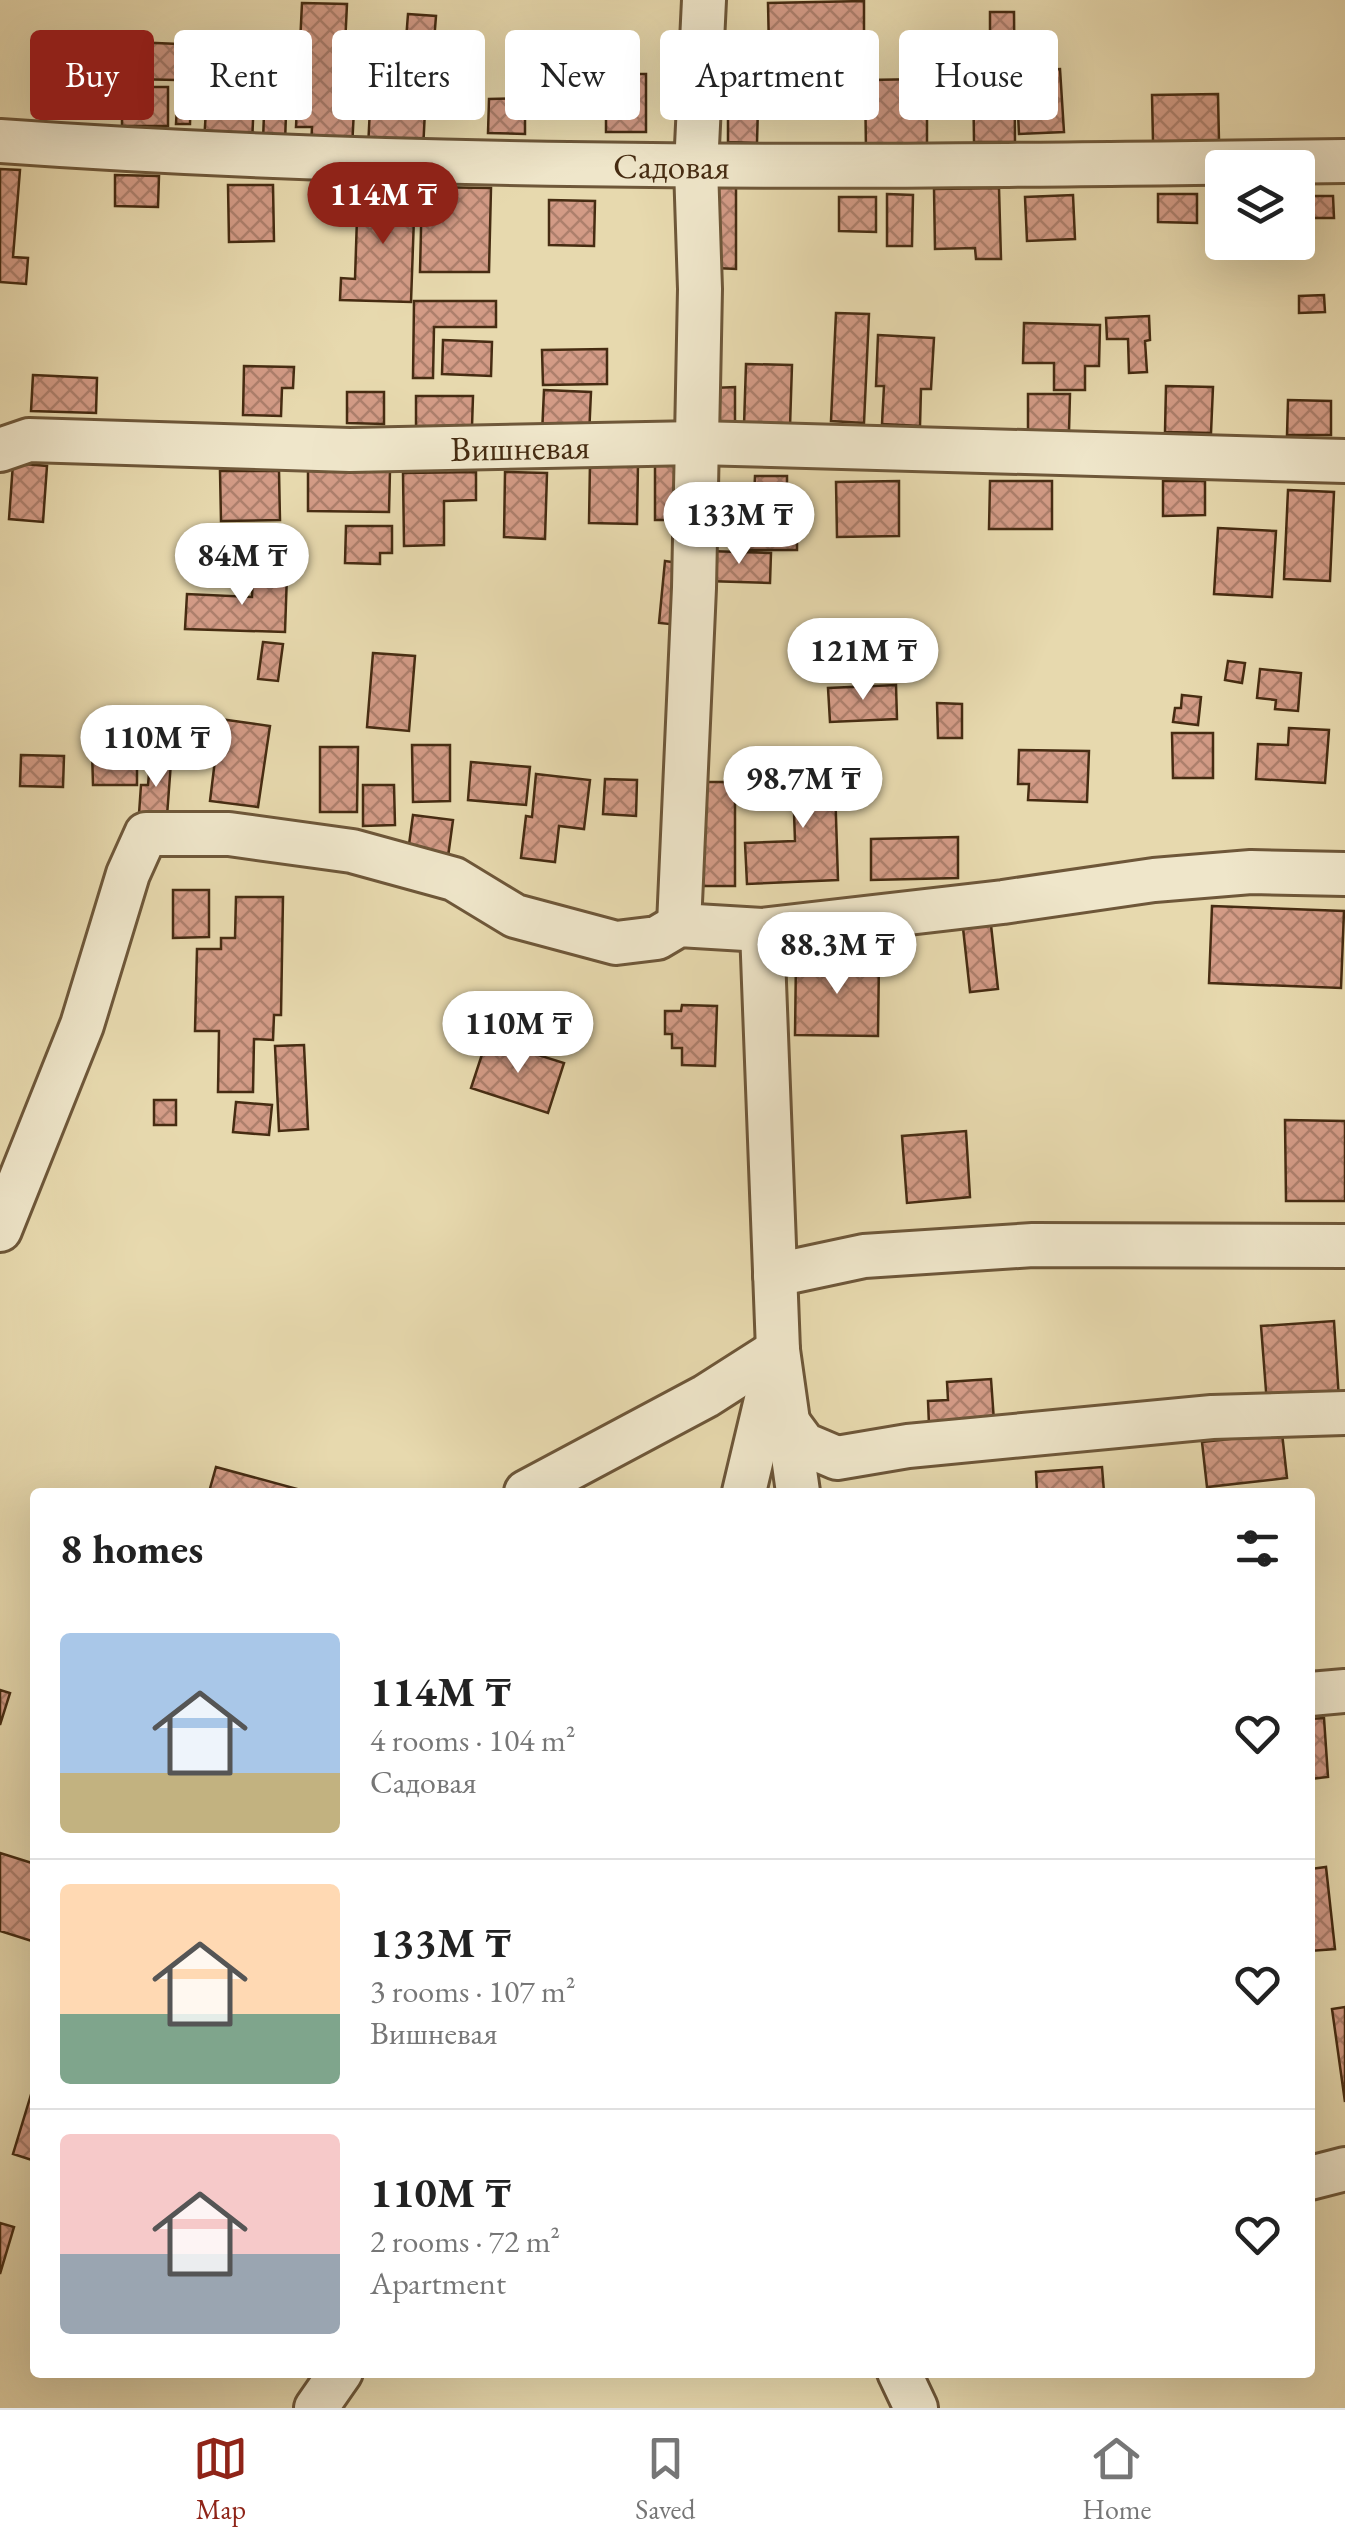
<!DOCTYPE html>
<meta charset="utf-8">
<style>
body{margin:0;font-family:"EB Garamond",serif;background:#f6f6f6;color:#222;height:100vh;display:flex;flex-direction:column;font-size:38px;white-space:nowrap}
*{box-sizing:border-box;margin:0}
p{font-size:32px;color:#767676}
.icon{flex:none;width:55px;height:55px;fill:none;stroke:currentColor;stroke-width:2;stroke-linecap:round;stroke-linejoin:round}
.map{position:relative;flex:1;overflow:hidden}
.drawer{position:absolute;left:30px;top:1488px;width:1285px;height:890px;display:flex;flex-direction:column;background:#fff;border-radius:10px;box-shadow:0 10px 40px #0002}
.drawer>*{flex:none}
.top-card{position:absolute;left:30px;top:30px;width:1285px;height:90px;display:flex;gap:20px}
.controls{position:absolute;left:1205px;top:150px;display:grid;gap:20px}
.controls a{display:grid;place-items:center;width:110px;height:110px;border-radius:10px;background:#fff;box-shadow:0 10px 40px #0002;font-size:50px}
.price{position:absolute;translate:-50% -85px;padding:0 22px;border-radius:35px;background:#fff;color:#222;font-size:32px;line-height:65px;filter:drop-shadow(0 2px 5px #0008)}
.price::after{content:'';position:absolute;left:50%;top:60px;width:30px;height:22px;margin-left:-15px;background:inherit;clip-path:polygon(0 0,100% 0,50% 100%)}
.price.selected{background:#8f2418;color:#fff}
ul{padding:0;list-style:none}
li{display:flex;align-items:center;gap:30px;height:250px;padding:0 30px}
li+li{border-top:2px solid #e0e0e0}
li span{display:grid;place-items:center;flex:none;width:280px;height:200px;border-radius:10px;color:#555}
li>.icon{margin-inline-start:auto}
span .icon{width:120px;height:120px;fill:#fffc;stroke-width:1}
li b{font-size:42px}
h2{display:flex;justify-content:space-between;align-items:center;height:120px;padding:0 30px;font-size:42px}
.chip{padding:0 35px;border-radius:10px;background:#fff;box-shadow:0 10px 40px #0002;font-size:35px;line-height:90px}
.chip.selected{background:#8f2418;color:#fff}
.menu{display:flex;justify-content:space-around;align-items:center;height:140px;border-top:2px solid #e0e0e0;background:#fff;font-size:28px;color:#767676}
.menu a{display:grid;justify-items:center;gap:5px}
.menu .selected{color:#8f2418}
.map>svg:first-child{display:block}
.building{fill:url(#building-cross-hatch);stroke:#462c12;stroke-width:2.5}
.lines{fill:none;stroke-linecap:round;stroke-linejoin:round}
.minor-casing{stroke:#6e5739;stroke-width:48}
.minor{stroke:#efe6ca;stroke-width:42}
.labels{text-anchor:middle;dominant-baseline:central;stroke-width:10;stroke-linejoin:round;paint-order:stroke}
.street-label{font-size:35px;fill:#462c12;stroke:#efe6ca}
</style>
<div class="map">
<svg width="1345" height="2408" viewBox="0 0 1345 2408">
<defs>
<pattern id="building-cross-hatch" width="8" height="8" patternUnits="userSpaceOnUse" patternTransform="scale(2.5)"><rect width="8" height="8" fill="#d39b86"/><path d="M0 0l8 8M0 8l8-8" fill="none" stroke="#ad7f6c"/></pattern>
</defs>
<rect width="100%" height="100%" fill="#e7d9ae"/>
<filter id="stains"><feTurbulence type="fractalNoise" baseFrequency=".002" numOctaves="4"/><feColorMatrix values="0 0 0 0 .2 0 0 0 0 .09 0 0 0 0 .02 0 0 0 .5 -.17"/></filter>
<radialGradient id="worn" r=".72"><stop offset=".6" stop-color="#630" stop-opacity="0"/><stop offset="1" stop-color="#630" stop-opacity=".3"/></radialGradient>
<!-- building -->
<path class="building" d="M864,1V48L769,50L768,3Z
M302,3L347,4L342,108L354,109L352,149L311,147L312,127H296Z
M990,12H1014L1015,142H974L973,70H990Z
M408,14L436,16L429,107L401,105Z
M133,42L178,44L176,80L131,79Z
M1060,69L1064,132L1019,134L1017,94L1021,93L1020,71Z
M606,74H646V132H606Z
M927,79V150L866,151L865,80Z
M265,86H287L285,142L263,141Z
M122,87H168V126H122Z
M178,89L191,90L190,124H176Z
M207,94L254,96L252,145L204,142Z
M1218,94L1219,141L1153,142L1152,95Z
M525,98V134L488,133L489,99Z
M728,107H758L757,143L728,142Z
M370,108L425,110L423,151L368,148Z
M0,169L20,170L13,257L28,258L26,284L0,282Z
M115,175L159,176L158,207L115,206Z
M717,183H736V269L716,268Z
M228,185H273L274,241L229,242Z
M358,187L415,189L411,302L340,300L341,278L355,279Z
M422,187L491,188L489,272H420Z
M999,188L1001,259H976L975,248L935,249L934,189Z
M887,194L913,195L912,246H887Z
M1158,194H1197V223L1158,222Z
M1073,195L1075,239L1027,241L1025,197Z
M1298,196H1333L1334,218H1298Z
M839,197H876V232L839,231Z
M549,200L595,201L594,246L549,245Z
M1324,295L1325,312L1299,313V296Z
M414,301H496V327H434L433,378H413Z
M836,313L869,314L864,423L831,421Z
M1149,316L1150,340L1145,341L1147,372L1129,373L1128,339H1107L1106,318Z
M1024,323L1100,325L1099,366H1085V390H1054V363H1023Z
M878,335L934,338L931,389H921L920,426L882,424L884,386H876Z
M443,340L492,342L491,376L442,374Z
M607,349V384L543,385L542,350Z
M746,364L792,365L790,427L744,426Z
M244,366L294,367L293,388H282L281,416L243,415Z
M33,375L97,378L96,413L31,411Z
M1166,386L1213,387L1211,433L1165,432Z
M735,387V425H713V388Z
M544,390L591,392L589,436L542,434Z
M347,392H384V424L347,423Z
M1028,394H1070L1069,431H1028Z
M416,396H473L472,427H416Z
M1288,400L1331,401V435H1287Z
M686,458V520H655V459Z
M590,462L638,463L637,524L589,523Z
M13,463L47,466L43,522L9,519Z
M308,469L390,470L389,512L308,511Z
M220,471H279L280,520L221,521Z
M476,472V500L444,501V545L404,546L403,473Z
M505,472L547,473L545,539L504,537Z
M755,476H787V502H797V550H738V499L754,498Z
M899,481V536L837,537L836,482Z
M990,481H1052V529H989Z
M1163,481H1205V515L1163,516Z
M1288,490L1334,492L1330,581L1284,579Z
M346,526H392V553H380V564L345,563Z
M1218,528L1276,531L1272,597L1214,594Z
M708,551L771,553L770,583L707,581Z
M665,561L686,564L679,625L659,623Z
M253,572L287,574L285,632L185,629L187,594L252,597Z
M263,642L283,644L278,681L258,679Z
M373,653L415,656L409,731L367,727Z
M1228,661L1245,663L1242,683L1225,680Z
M1260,669L1301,673L1298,711L1275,709L1276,700L1257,698Z
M896,685L897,719L830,722L828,688Z
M1182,695L1201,697L1198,725L1173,722L1175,708H1181Z
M937,703L962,704V738H938Z
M220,719L270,726L258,807L210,801Z
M175,721L192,722L190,750L173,748Z
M1289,728L1329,730L1325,783L1256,779L1258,744L1288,745Z
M1172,733H1213V778H1173Z
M412,745H450V801L413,802Z
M320,747H358L357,812H320Z
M137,749V785H93L92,750Z
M1019,750L1089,751L1087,802L1028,800L1029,784H1018Z
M21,755L64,756L63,787L20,786Z
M834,755L838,880L747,884L745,843L795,841L792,756Z
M150,761L171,762L167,816L139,814L141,785H148Z
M471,762L530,767L526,805L468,800Z
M536,774L590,780L584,829L559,826L555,862L521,858L526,816L532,817Z
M605,779L637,780L636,816L603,814Z
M701,782H735V886H702Z
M363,785H394L395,825L363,826Z
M413,815L453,820L448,857L408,852Z
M958,837V878L871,880V839Z
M173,890H209V937L173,938Z
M236,897H283L281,1015H274L273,1040L254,1039L253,1092H218L219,1031H195L197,949H221V938H235Z
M1212,906L1344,911L1341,988L1209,983Z
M991,925L998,989L970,992L963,928Z
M796,958L879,959L878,1036L795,1035Z
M682,1005L717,1006L715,1066L682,1065V1048H672V1034H665V1011H681Z
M487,1039L564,1063L548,1113L471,1088Z
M304,1045L308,1129L279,1131L275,1046Z
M154,1100H176V1125H154Z
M236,1102L272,1105L269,1135L233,1132Z
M1285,1120L1345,1121V1201H1286Z
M966,1131L970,1197L907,1203L902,1136Z
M1334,1321L1339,1400L1267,1404L1261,1326Z
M991,1379L994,1421L929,1425L928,1401L948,1400L947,1382Z
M1282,1433L1287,1478L1207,1487L1202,1442Z
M216,1467L308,1492H209Z
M1102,1467L1104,1492H1037L1036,1472Z
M0,1690L10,1693L0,1725Z
M1324,1718L1328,1777L1310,1779V1719Z
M0,1853L35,1864V1942L0,1931Z
M1326,1867L1335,1949L1310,1951V1869Z
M1345,2007V2102L1332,2009Z
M33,2088L35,2089V2161L13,2154Z
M0,2223L14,2227L0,2274Z"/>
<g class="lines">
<!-- minor casing -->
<g class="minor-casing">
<g id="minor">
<path id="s1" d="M0,141C448,173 896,167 1345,161"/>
<path id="s2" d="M0,450L29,440L350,450L697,443L1345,461"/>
<path d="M679,925L694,588L700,289L696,167L704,0"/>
<path d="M762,930L778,1350L798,1492"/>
<path d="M0,1230L82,1025L128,874L146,834H229L352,851L454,879L515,916L616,943L657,938L679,925L762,930L1003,902L1154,880L1251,872L1345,874"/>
<path d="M775,1275L864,1256L1033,1245L1345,1246"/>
<path d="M790,1425L804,1444L837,1458L908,1446L1212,1417L1345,1413"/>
<path d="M526,1492L706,1396L778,1350"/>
<path d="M744,1492L774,1366"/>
<path d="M1310,1694L1345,1691"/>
<path d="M1310,2178L1345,2169"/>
<path d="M899,2372L916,2408"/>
<path d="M316,2408L341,2372"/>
</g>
</g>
<!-- minor -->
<use href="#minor" class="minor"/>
</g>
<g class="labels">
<!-- street labels -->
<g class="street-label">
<text stroke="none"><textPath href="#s1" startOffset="672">Садовая</textPath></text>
<text stroke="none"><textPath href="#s2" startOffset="522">Вишневая</textPath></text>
</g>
</g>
<rect width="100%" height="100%" filter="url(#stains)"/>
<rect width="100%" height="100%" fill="url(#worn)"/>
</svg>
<div class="controls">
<a><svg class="icon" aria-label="layers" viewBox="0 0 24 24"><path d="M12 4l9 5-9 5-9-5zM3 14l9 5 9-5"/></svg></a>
</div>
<b class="price selected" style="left:383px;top:247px">114M ₸</b>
<b class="price" style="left:739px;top:567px">133M ₸</b>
<b class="price" style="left:242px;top:608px">84M ₸</b>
<b class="price" style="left:863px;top:703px">121M ₸</b>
<b class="price" style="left:156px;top:790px">110M ₸</b>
<b class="price" style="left:803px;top:831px">98.7M ₸</b>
<b class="price" style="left:837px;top:997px">88.3M ₸</b>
<b class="price" style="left:518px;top:1076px">110M ₸</b>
<div class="top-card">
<a class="chip selected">Buy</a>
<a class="chip">Rent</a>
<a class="chip">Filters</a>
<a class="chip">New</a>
<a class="chip">Apartment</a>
<a class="chip">House</a>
</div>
<section class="drawer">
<h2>8 homes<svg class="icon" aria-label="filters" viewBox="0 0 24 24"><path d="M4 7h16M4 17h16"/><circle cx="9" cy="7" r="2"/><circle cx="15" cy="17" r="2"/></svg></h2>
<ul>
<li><span style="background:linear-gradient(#a9c7e8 70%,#c2b280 0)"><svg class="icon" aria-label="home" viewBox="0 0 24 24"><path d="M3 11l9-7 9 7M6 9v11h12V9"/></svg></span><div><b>114M ₸</b><p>4 rooms · 104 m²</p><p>Садовая</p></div><svg class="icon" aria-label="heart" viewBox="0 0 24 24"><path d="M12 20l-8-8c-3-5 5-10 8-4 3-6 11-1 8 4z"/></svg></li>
<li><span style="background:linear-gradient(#ffd9b3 65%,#7fa58c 0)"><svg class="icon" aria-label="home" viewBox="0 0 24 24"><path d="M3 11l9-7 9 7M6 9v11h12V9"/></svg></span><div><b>133M ₸</b><p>3 rooms · 107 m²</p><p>Вишневая</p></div><svg class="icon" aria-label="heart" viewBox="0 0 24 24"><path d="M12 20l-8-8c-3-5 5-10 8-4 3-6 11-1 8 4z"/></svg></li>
<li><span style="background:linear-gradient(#f6c9c9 60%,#9aa5b1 0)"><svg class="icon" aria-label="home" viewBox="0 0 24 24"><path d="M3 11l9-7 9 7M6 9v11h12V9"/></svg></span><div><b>110M ₸</b><p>2 rooms · 72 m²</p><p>Apartment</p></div><svg class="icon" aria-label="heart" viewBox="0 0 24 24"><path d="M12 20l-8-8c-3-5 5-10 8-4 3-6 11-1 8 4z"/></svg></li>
</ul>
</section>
</div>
<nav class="menu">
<a class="selected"><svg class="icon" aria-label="map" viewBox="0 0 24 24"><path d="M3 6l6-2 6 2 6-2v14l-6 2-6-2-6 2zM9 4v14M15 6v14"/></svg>Map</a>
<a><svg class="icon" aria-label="saved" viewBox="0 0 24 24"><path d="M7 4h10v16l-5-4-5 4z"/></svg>Saved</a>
<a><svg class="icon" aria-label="home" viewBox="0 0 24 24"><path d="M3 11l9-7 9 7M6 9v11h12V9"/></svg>Home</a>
</nav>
